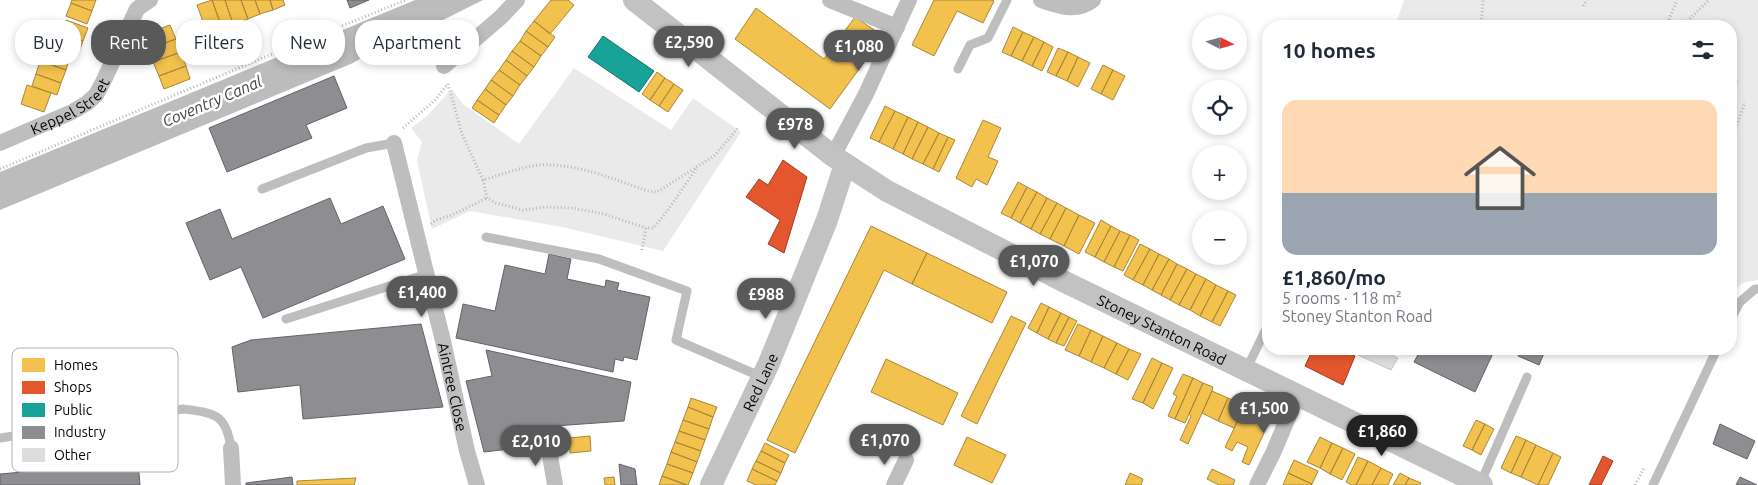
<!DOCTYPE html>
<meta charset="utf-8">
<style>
body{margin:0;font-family:Ubuntu,sans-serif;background:#f2f2f3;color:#1f2937;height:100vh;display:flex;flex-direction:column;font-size:19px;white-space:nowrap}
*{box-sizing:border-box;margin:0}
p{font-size:16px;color:#747a83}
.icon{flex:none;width:28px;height:28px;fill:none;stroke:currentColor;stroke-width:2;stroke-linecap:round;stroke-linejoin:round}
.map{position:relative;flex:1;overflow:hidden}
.side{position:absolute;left:1262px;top:20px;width:475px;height:335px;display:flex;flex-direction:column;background:#fff;border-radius:20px;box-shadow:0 2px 8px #0003}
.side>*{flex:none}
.banner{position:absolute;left:15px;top:20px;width:475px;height:45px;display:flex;gap:10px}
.needle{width:32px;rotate:96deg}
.tools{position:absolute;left:1192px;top:15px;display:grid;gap:10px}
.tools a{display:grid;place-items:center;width:55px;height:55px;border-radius:50%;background:#fff;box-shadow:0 2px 8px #0003;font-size:25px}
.price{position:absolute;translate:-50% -42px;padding:0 11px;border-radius:18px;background:#595959;color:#fff;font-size:16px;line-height:32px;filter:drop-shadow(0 1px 2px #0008)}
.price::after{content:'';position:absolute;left:50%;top:30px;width:15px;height:11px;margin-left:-8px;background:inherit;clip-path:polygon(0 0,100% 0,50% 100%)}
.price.current{background:#222;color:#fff}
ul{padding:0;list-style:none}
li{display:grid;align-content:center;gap:10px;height:265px;padding:0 20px}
li span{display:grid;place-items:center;height:155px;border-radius:15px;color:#555}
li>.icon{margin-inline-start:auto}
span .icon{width:90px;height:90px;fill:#fffc;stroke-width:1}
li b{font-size:21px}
h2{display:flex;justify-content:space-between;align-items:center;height:60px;padding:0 20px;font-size:21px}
.pill{padding:0 18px;border-radius:20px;background:#fff;box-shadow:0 2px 8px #0003;font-size:18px;line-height:45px}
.pill.current{background:#595959;color:#fff}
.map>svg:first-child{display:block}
.green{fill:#eaeaea}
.water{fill:#bcbcbc}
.homes{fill:#f2c14e;stroke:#a98737}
.shops{fill:#e4572e;stroke:#a03d20}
.public{fill:#17a398;stroke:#10726a}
.industry{fill:#8d8d92;stroke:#636366}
.building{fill:#ddd;stroke:#c5c5c5}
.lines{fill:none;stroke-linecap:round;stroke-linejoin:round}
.path{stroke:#b8b8b8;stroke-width:3;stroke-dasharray:1 2.5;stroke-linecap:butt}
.lane{stroke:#bebebe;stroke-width:9}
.street{stroke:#bebebe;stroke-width:16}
.secondary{stroke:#c2c2c2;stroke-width:22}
.labels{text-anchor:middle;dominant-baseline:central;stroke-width:5;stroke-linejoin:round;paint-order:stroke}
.street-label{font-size:15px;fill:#000;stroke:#fff}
.water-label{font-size:16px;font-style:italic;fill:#414141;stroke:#fff}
.key{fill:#fff;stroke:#b2b2b2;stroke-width:1}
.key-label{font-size:14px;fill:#000}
</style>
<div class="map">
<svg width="1758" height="485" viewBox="0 0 1758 485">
<rect width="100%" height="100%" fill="#fff"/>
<!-- green -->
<path class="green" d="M1404,0H1758V280L1742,283L1731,294V26H1395Z
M574,68L671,130L693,98L741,132L663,251L562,227L470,211L432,229L417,161L422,142L411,128L427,116L452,89L463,104L519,144Z"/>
<!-- water -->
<path class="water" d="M415,0H483L427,28L368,54L353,63L0,210V172Z"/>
<!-- homes -->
<path class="homes" d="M72,0H96L92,11L71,3Z
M212,0L222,28L207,33L197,5Z
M212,0H225L233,24L222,28Z
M225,0H241L248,19L233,24Z
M241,0H255L260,14L248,19Z
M255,0H270L273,10L260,14Z
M270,0H283L285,5L273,10Z
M551,0H568L574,5L550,34L534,21Z
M934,0H992L994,1L983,23L957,11L934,56L912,45Z
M71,3L92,11L87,24L66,16Z
M756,8L824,59L855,17L883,36L830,109L735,39Z
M66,20L88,28L83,41L61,33Z
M534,21L555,37L548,47L526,31Z
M170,25L176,39L148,49L143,35Z
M1013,27L1023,32L1011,56L1002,52Z
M526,31L548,47L541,56L520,41Z
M1023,32L1034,37L1022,61L1011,56Z
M61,33L83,41L78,55L56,46Z
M1034,37L1044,42L1032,66L1022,61Z
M176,39L181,52L153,62L148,49Z
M520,41L541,56L534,67L512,51Z
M1044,42L1053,47L1042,71L1032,66Z
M45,47L70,56L66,70L40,61Z
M1058,48L1068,52L1056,76L1047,72Z
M512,51L534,67L527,76L506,60Z
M181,52L186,66L159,76L153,62Z
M1068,52L1078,57L1067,81L1056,76Z
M1078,57L1090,63L1078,87L1067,81Z
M506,60L527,76L520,85L499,70Z
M40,61L66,70L61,83L36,74Z
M1103,65L1113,70L1101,94L1091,89Z
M186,66L190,79L164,89L159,76Z
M499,70L520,85L513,96L491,80Z
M1113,70L1125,76L1113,100L1101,94Z
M657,72L665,78L650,100L642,94Z
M36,74L61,83L57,95L32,86Z
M665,78L674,84L659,106L650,100Z
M491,80L513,96L506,105L485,89Z
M674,84L683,90L668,112L659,106Z
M27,85L51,93L44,112L21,104Z
M485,89L506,105L499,115L477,100Z
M477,100L499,115L494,123L472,108Z
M885,106L895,111L879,142L870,138Z
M895,111L908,117L893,149L879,142Z
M908,117L918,122L903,154L893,149Z
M983,120L1001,128L988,157L998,161L987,185L976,179L972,187L956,178Z
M918,122L928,127L912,159L903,154Z
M928,127L939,133L923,164L912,159Z
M939,133L948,137L933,169L923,164Z
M948,137L955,140L939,172L933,169Z
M1018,182L1027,187L1011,218L1001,213Z
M1027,187L1037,192L1020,223L1011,218Z
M1037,192L1047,198L1031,229L1020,223Z
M1047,198L1057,203L1040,234L1031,229Z
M1057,203L1066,208L1050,239L1040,234Z
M1066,208L1079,215L1064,246L1050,239Z
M1079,215L1095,223L1079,254L1064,246Z
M1101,220L1111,226L1095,257L1085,252Z
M871,226L927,253L912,284L884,270L795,453L767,440Z
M1111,226L1120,231L1104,262L1095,257Z
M1120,231L1130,235L1114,267L1104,262Z
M1130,235L1139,240L1123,271L1114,267Z
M1140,244L1150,249L1133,280L1124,275Z
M1150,249L1159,254L1143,285L1133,280Z
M927,253L1007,292L992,323L912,284Z
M1159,254L1169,259L1152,290L1143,285Z
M1169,259L1177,264L1161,295L1152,290Z
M1177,264L1187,269L1170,300L1161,295Z
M1187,269L1196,274L1179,305L1170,300Z
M1196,274L1206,279L1190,310L1179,305Z
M1206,279L1216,285L1200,316L1190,310Z
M1216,285L1228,291L1212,322L1200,316Z
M1228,291L1236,295L1220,326L1212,322Z
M1041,303L1049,307L1037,333L1028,328Z
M1049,307L1061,313L1048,339L1037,333Z
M1061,313L1069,317L1056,343L1048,339Z
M1011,316L1026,323L977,424L961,416Z
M1069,317L1077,321L1064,346L1056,343Z
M1078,324L1091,330L1079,356L1065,350Z
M1091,330L1103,336L1091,362L1079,356Z
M1103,336L1117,343L1104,368L1091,362Z
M1117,343L1129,349L1116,374L1104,368Z
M1129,349L1141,354L1128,380L1116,374Z
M1152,358L1162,363L1143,403L1132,399Z
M886,359L958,393L943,425L871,392Z
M1162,363L1173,368L1153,409L1143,403Z
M1183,374L1193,378L1175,419L1168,416L1177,396L1173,394Z
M1193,378L1203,383L1185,423L1175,419Z
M1203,383L1213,387L1212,391L1188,444L1180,440L1191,416L1189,414Z
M1212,391L1228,398L1218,421L1202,413Z
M691,398L717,407L713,417L688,407Z
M1228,398L1245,406L1234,428L1218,421Z
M1247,402L1273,414L1249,465L1242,462L1248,447L1237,442L1232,451L1225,447Z
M688,407L713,417L709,429L683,420Z
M683,420L709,429L705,440L679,431Z
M1476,420L1485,424L1472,450L1463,446Z
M1485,424L1494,429L1481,455L1472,450Z
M679,431L705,440L701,451L675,442Z
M590,436L591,451L570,453L569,438Z
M1516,436L1526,440L1511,473L1501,468Z
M967,437L1006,455L992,483L954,465Z
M1320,437L1332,443L1320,468L1307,462Z
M1526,440L1536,445L1521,477L1511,473Z
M675,442L701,451L697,462L671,452Z
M765,443L789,455L785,463L761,451Z
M1332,443L1343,448L1330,474L1320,468Z
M1536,445L1553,453L1538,485L1521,477Z
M1343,448L1355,454L1342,480L1330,474Z
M761,451L785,463L781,473L756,461Z
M671,452L697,462L693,473L667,464Z
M1553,453L1561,457L1548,485H1538Z
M1358,457L1368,461L1356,485H1352L1346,482Z
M1294,460L1318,471L1312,484L1288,473Z
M756,461L781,473L777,481L752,469Z
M1368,461L1381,468L1372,485H1356Z
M667,464L693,473L688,485L662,476Z
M1381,468L1393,474L1388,485H1372Z
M752,469L777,481L775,485H756L747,481Z
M1212,469L1235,480L1233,485H1219L1207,479Z
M1130,473L1143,479L1141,485H1125Z
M1288,473L1312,484L1311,485H1283Z
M1400,473L1409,478L1405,485H1393Z
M662,476L686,485H659Z
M614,477L615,485H605L604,478Z
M356,478L354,485H297V481Z
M1409,478L1421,483L1420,485H1405Z"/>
<!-- shops -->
<path class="shops" d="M783,160L807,177L784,253L768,244L780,220L746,197L759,179L768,185Z
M1313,349H1338L1355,356L1343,385L1305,366Z
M1603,456L1613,461L1601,485H1589Z"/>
<!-- public -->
<path class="public" d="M603,36L654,71L639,92L588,57Z"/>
<!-- industry -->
<path class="industry" d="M347,0H369L350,8Z
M334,76L347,108L306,125L312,138L227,172L209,128Z
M330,198L341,224L383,206L405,259L263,318L241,267L210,280L186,223L220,209L232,239Z
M549,254L571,259L567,279L605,287L606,280L619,283L617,290L650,297L637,360L624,357L623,361L615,359L613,372L456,338L463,304L495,311L505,265L545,274Z
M421,324L443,407L303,419L300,385L238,392L232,347L251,340Z
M1421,349H1495L1475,392L1414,362Z
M1521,349H1546L1539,365L1518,356Z
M486,350L631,382L624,421L541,427L542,431L525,433L527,447L484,452L466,381L492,376Z
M1720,424L1755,441L1747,459L1713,444Z
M138,462L140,485H0V474Z
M619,464L635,469L637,485H621Z
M292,477L293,485H246V483Z
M1740,477L1757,485H1736Z"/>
<!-- building -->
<path class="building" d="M1345,349H1379L1398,358L1391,370Z"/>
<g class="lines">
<!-- path -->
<path class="path" d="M1583,6L1587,0
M1481,26L1483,0
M1666,26L1677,0
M1682,26L1709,0
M1731,79L1738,82
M448,84L462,134L483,180C501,175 520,167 539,165C577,163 613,179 648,191L657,192L714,156L739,127
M403,128L435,100L448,84
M1731,142L1745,102
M0,169L260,59L406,0
M483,180L487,198L496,203L523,210L546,207L573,208L604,214L646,228
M431,224L436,220L452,215L487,198
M642,250L646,228H653C670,210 682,188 697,168
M1635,485L1644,468"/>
<!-- lane -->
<path class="lane" d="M958,69L970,45L988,38L1007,0
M262,189L366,148L394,143
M486,237L599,259L687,291L676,340L762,377
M286,319L427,274
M1731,319L1740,302L1755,289H1758
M1246,370L1269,323
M0,438L183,409C215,413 226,414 231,448
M1480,484L1527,377
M1653,485L1717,349"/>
<!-- street -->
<g class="street">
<path d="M830,0L897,27"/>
<path d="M1041,0C1059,6 1076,13 1093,0"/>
<path d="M444,66L501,17L517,0"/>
<path id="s1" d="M0,143L72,112L87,103L96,95L103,82L137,9L150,0"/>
<path id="s2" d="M394,143L443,341L467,451L477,485"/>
<path d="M833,156L866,94L909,0"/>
<path d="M548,444L555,485"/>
<path d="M231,448L233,485"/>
<path d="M894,485L906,460"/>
<path d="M1257,485L1274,451L1297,396"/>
</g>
<!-- secondary -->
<g class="secondary">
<path id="s3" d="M634,0L833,156L887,191L1063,281L1482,485"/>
<path id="s4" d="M711,485L769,363L827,220L845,164"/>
</g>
</g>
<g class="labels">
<!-- street labels -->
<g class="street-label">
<text stroke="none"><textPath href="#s1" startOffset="80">Keppel Street</textPath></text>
<text stroke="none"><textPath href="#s3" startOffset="625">Stoney Stanton Road</textPath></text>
<text stroke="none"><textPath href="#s4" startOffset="114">Red Lane</textPath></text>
<text stroke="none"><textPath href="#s2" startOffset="251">Aintree Close</textPath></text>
</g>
<!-- water labels -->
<g class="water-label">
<text transform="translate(212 101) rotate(-23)">Coventry Canal</text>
</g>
</g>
<!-- legend -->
<rect x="12" y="348" width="166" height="124" rx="8" class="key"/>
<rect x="22" y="358" width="23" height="14" fill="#f2c14e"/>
<rect x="22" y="381" width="23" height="13" fill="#e4572e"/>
<rect x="22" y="403" width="23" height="14" fill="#17a398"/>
<rect x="22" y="426" width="23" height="13" fill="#8d8d92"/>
<rect x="22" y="448" width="23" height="14" fill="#ddd"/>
<g class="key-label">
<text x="54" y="370">Homes</text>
<text x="54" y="392">Shops</text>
<text x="54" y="415">Public</text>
<text x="54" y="437">Industry</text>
<text x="54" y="460">Other</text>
</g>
</svg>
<div class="tools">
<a><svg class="needle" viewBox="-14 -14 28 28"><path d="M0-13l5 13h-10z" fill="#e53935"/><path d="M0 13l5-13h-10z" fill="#747a83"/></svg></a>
<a><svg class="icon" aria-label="locate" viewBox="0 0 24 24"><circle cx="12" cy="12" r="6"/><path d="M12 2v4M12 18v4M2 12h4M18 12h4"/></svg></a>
<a>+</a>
<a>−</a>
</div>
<b class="price" style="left:689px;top:68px">£2,590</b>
<b class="price" style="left:859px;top:72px">£1,080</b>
<b class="price" style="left:795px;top:150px">£978</b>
<b class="price" style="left:1034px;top:287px">£1,070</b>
<b class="price" style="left:422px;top:318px">£1,400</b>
<b class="price" style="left:766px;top:320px">£988</b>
<b class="price" style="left:1264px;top:434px">£1,500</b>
<b class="price current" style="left:1382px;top:457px">£1,860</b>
<b class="price" style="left:885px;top:466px">£1,070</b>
<b class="price" style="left:536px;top:467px">£2,010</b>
<div class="banner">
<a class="pill">Buy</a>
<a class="pill current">Rent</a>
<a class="pill">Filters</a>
<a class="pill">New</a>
<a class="pill">Apartment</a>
</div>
<section class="side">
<h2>10 homes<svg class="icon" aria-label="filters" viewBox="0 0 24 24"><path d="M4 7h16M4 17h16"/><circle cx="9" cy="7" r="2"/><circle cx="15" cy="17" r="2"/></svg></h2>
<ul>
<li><span style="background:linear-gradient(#ffd9b3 60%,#9aa5b1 0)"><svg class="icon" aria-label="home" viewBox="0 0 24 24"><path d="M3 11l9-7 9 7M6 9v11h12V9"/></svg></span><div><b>£1,860/mo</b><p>5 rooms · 118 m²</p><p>Stoney Stanton Road</p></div></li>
</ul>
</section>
</div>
